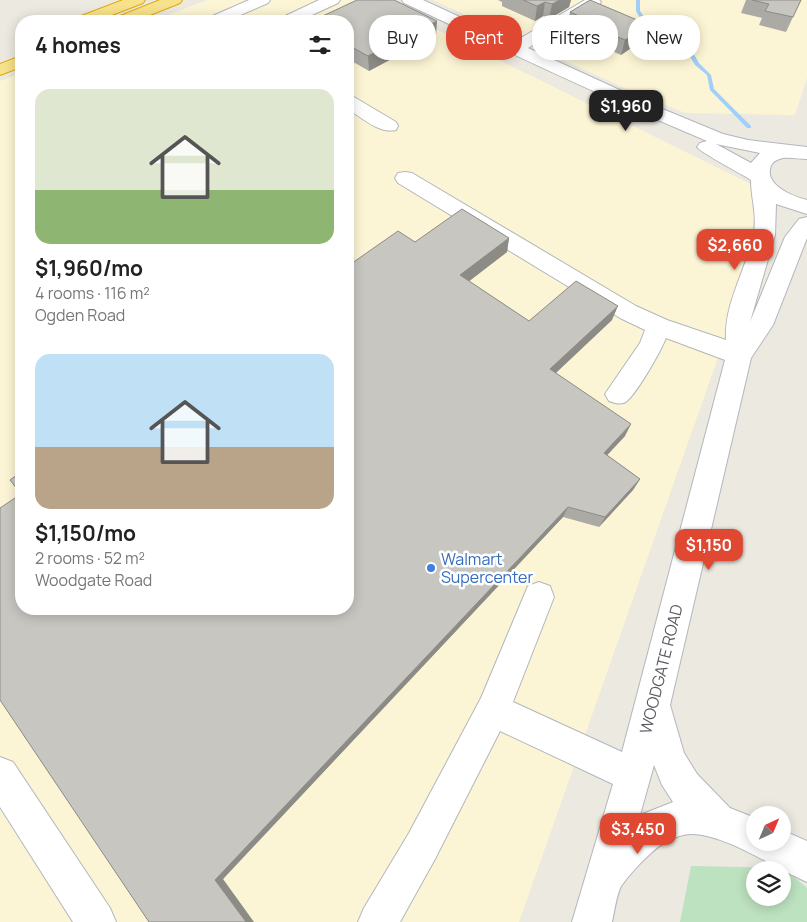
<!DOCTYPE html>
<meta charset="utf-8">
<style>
body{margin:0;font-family:Manrope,sans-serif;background:#f2f2f2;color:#222;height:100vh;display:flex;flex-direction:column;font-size:19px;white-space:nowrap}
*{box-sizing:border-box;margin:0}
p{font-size:16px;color:#767676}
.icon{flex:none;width:28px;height:28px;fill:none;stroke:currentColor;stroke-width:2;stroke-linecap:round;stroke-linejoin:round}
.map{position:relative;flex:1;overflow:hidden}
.details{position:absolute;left:15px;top:15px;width:339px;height:600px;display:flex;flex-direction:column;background:#fff;border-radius:20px;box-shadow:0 2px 12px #0003}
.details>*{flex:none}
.banner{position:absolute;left:369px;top:15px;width:362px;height:45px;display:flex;gap:10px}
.needle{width:32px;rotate:44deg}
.tools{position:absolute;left:746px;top:806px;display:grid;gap:10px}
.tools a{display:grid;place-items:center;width:45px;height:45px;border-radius:50%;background:#fff;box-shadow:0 2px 12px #0003;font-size:25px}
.price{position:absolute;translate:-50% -42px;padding:0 11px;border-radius:10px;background:#e04832;color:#fff;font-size:16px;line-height:32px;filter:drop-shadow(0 1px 2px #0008)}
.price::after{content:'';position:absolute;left:50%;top:30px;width:15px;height:11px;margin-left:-8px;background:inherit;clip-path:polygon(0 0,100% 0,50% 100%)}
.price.selected{background:#222;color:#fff}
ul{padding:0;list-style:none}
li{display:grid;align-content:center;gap:10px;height:265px;padding:0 20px}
li span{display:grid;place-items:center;height:155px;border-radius:15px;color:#555}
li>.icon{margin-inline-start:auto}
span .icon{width:90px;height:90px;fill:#fffc;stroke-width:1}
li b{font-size:21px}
h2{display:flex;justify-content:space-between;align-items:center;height:60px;padding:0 20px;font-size:21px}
.tag{padding:0 18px;border-radius:20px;background:#fff;box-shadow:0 2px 12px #0003;font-size:18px;line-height:45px}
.tag.selected{background:#e04832;color:#fff}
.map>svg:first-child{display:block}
.commercial{fill:#fcf5d5}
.green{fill:#bde2bf;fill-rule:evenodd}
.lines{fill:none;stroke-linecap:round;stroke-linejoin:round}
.stream{fill:#a1cffa;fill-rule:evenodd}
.minor-casing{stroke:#b3b6bb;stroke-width:2}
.highway-casing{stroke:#e1a90b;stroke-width:2}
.minor{fill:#fff;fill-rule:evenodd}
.highway{fill:#f7e18b;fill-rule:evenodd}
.wall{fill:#acaaa5}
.shaded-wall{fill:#8c8b86}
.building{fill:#c8c6c0;stroke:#8c8b86}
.shop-dot{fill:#3f7fe0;stroke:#fff;stroke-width:2}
.labels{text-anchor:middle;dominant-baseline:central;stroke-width:5;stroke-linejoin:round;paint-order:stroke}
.shop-label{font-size:16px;fill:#366cbe;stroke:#fff;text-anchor:start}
.street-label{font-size:16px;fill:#595c61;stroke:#fff}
</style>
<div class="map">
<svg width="807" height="922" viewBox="0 0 807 922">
<rect width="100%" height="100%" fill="#ebe9e0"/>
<!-- commercial -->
<path class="commercial" d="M207,0H377L775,196L519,922H0V81L21,73V609H348V21H153Z
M433,0H807V78L795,115L685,113L633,92Z"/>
<!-- green -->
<path class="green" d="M691,866L784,868L807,888V922H680ZM755,870H782V898H755Z"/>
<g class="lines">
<!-- stream -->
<path class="stream" d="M636,0H640V11L649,24L683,36L699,63L711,75L714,89L751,126V128H747L710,90L707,75L695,65L679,38L645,26L636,11Z"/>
<!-- minor casing -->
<g class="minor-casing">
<path id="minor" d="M249,0H270L268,3L227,21H206L208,18Z
M319,0H340L338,3L299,21H279L281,18Z
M402,0H423L514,42L585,0H599L601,2L599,5L528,48L648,103L723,134L748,140L807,147V159C799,159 791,157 783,158C778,159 773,161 771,166C763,185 794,197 807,200V214L776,204L775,235L750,322L785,237L799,219L807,217V238L773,325L751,358L670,705L684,753L697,774L730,808L755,818V842H782V830L807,841V882C776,869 724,833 690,834C675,835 660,844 650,854C640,863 629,875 622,885C617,891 614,914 612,922H572L613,784L500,731L435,859L400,922H358L364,908L409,833L481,698L528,586L539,582L550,586L554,597L513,702L622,752L725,360L666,338C661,351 638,391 628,400C622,406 615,403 609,401L605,394L640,343L645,330L620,318L398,183L395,178L398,173L405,172L412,173L636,306L667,320L726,340C724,304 745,272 753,237C758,215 751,200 751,180C742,174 701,153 697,147L700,143L707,141C604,98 505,50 404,3ZM716,144L760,153L751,163ZM654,765L662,785L673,802L640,815Z
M348,96L354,97L396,122L398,126L396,130C379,134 361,117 348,109Z
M0,757L13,762L110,908L116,922H73L0,807Z"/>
</g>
<!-- highway casing -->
<g class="highway-casing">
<path id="highway" d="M123,0H145L143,3L96,21H74L76,18Z
M160,0H182L180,3L135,21H113L115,18Z
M21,56V67L0,75V64Z"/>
</g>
<!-- minor -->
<use href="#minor" class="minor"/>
<!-- highway -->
<use href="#highway" class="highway"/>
</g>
<!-- wall -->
<path class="wall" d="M498,0H571L569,7L549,19L543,16L535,21L502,6V2Z
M746,0H801L786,32L759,25L762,18L741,13Z
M570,12L649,25L644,39L621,55L581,37L582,33L567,27Z
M348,21L436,35L369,71L348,59Z
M509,238L507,252L469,281L529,321L612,320L556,373L625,436L607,455L640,479L633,490L599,527L563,517L223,879L149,922L415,242Z"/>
<!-- shaded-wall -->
<path class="shaded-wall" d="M560,0H571L569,7L549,19L552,4Z
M545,2L543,16L535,21L537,6Z
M437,21L436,35L369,71L368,56Z
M649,25L644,39L621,55L625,40Z
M509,238L507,252L459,289L460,275Z
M618,306L612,320L546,382L550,369Z
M631,424L625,436L598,465L604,453Z
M640,479L633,490L599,527L605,517Z
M568,507L563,517L223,879L254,922H246L215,880Z"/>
<!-- building -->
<path class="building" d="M357,0H394L437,21L368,56L348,45V21H312Z
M523,0H560L552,4L545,2L537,6Z
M590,0L649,25L625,40L584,22L588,20L570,12Z
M752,0H801L793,17L765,11L769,4Z
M462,209L509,238L460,275L529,321L576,281L618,306L550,369L631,424L604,453L640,479L605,517L568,507L215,880L246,922H149L0,700V508L21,494L10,480L21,472V609H348V266L398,231L415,242Z
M21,426V433L17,429Z"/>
<!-- markers -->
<circle class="shop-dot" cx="431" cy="568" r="5"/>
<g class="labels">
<!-- shop labels -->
<g class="shop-label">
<text x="441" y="559">Walmart<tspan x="441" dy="18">Supercenter</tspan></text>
</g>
<!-- street labels -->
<g class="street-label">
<text transform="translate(661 669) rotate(-76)">WOODGATE ROAD</text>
</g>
</g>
</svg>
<div class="tools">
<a><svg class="needle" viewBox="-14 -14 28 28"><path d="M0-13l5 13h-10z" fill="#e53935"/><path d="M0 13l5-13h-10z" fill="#767676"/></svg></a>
<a><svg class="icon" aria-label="layers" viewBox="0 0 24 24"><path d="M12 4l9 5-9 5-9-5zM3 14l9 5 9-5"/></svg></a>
</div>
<b class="price selected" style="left:626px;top:132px">$1,960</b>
<b class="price" style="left:735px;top:271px">$2,660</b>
<b class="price" style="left:709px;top:571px">$1,150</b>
<b class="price" style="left:638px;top:855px">$3,450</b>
<div class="banner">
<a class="tag">Buy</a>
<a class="tag selected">Rent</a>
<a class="tag">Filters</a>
<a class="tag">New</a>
</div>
<section class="details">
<h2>4 homes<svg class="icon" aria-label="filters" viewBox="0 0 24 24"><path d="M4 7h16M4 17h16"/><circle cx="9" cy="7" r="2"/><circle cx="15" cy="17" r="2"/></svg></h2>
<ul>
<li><span style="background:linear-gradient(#dfe7d0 65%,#8fb573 0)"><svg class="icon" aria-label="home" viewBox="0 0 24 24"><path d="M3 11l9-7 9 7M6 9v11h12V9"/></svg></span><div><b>$1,960/mo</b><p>4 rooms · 116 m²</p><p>Ogden Road</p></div></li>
<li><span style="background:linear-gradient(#bfe0f5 60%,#b9a48a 0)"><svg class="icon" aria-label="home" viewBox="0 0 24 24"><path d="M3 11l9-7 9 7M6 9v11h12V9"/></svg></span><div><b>$1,150/mo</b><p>2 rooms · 52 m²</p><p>Woodgate Road</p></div></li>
</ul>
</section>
</div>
